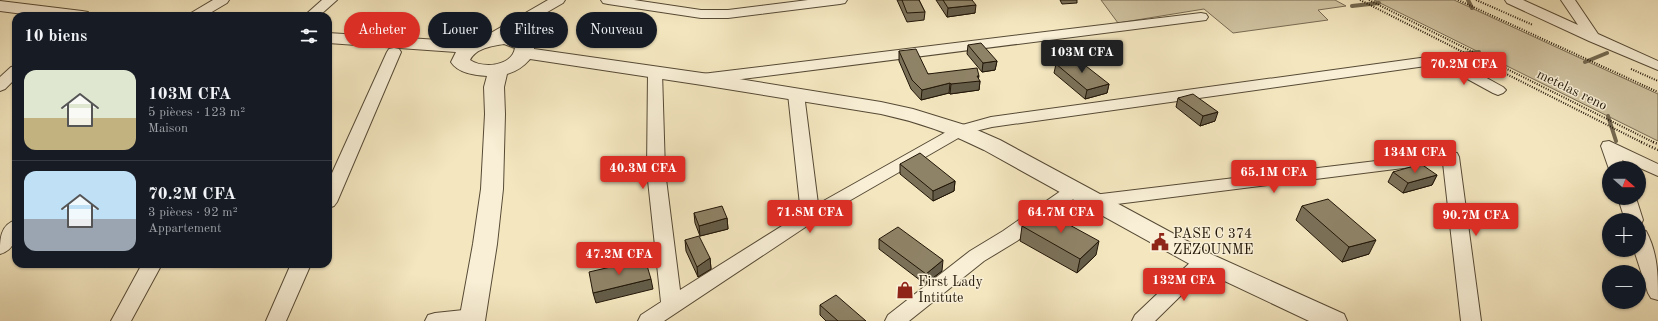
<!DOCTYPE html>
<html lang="fr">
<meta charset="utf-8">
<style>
body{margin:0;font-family:"Old Standard TT",serif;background:#242831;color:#f1f3f6;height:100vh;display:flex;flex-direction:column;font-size:15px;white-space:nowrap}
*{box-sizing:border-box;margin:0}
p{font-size:13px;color:#9ea1a6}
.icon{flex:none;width:22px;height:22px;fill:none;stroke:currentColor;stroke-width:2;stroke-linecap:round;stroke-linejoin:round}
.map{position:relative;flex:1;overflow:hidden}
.drawer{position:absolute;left:12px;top:12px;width:320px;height:256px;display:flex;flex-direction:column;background:#171b24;border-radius:12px;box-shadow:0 1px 3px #0004}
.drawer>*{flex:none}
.guide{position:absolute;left:344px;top:12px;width:380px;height:36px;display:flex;gap:8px}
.needle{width:26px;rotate:111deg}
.controls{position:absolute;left:1602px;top:161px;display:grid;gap:8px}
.controls a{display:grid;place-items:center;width:44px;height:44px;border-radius:50%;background:#171b24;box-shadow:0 1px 3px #0004;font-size:20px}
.price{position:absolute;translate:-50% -34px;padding:0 9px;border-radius:4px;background:#d93025;color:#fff;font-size:13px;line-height:26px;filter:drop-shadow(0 1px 2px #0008)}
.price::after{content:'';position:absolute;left:50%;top:24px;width:12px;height:9px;margin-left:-6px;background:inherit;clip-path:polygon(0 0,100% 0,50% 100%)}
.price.selected{background:#222;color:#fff}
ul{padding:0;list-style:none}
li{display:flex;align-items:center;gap:12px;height:100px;padding:0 12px}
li+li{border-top:1px solid #363941}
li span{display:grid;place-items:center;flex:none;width:112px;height:80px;border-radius:12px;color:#555}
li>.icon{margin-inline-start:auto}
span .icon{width:48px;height:48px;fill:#fffc;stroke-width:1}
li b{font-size:17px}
h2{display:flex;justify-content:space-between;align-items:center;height:48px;padding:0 12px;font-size:17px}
.chip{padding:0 14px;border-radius:18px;background:#171b24;box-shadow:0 1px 3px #0004;font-size:14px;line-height:36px}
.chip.selected{background:#d93025;color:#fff}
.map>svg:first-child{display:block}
.green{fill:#d0c3a1;stroke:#786c54}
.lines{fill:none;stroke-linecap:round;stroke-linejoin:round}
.stream{stroke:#746950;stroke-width:4}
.minor-casing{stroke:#564a35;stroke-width:2}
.tertiary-casing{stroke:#564a35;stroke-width:2}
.path-far1{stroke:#211607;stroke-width:2;stroke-dasharray:1 1.5;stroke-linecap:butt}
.path{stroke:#211607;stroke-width:2.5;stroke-dasharray:1 2;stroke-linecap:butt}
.minor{fill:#f8efd6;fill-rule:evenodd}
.tertiary{fill:#f8efd6;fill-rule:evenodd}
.wall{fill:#7b7159;stroke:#211607}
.shaded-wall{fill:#645c48;stroke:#211607}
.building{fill:#8f8367;stroke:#211607}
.labels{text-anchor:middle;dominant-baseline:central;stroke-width:3;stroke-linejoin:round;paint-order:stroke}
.street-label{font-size:14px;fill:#211607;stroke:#f8efd6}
.poi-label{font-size:14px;fill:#211607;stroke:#f8efd6;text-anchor:start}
</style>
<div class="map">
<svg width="1658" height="321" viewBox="0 0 1658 321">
<rect width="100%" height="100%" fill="#f4e7c0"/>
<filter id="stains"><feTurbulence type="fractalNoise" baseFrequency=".005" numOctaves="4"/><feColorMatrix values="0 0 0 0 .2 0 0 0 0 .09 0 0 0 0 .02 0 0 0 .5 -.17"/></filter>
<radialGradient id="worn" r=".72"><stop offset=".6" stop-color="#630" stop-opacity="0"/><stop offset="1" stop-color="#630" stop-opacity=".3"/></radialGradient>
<!-- green -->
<path class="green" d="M1101,0H1335L1346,6L1318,10L1328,20L1233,33L1204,9L1118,23Z
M1374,0H1454L1658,94V141Z"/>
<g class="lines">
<!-- stream -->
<path class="stream" d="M1468,0L1472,8
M1352,6L1379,3
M1449,55L1479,52
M1585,62L1607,53
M1608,116L1616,141"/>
<!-- minor casing -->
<g class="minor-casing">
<path id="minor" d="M213,0H229L227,3L205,16H189L191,13Z
M322,0H337L319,16H304Z
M548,0H565L563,3L492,44L487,45L482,44L480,41L482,38Z
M601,0H634L701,10H728L808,0H847L845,3L840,4L728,18H701L608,4L603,3Z
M1505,0H1523L1578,25L1561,0H1575L1598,34L1658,61V70L1589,41L1507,3Z
M1201,13L1206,14L1208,17L1206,20L702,84L697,82L694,79L697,76L702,74Z
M394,48L399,49L401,52L337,202L334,206L328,208V182L387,52L389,49Z
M1442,55L1447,56L1503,87L1506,90L1503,93L1498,95L1493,93L1440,64L992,127L967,133L816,220L664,321H638L641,315L661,302L647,171L648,72L650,69L655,68L660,69L662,72L665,171L680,290L801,214L788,94L791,91L796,89L801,91L804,94L818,204L955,127L991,117Z
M16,66V78L5,89L0,91V77L11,67Z
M1609,141L1658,164V176L1622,160L1626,168L1609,169L1601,146L1603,142Z
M1451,152L1457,153L1459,157L1481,321H1461L1443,163L1093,207L1087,205L1084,201L1087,197L1093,195Z
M1074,184L1080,186L1083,190L1080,194L1017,241L984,261L909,321H885L888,315L970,251L1003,231L1068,186Z
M1618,198H1636L1643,220L1641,224L1639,225V220H1625Z
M16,220C16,235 17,249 0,254C0,239 0,225 16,220Z
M1639,230L1646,231C1658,253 1658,276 1658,300L1651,298L1648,293L1634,250H1639Z
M1204,254L1211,256L1214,261L1211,266L1155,321H1132L1135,315L1197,256Z
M142,264H162L131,321H111Z
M291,264H311L286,321H266Z
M473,309L480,311L483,317L481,321H425L428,315L435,313Z"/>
</g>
<!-- tertiary casing -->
<g class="tertiary-casing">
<path id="tertiary" d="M0,1L82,11L88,12L91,16H39L0,11Z
M328,33L455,41L504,34L525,38L534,46V49L702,73L881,102L913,109L968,126L1000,140L1213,255L1344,314L1347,321H1309L1195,267L984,150C950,133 918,122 881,114L702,85L530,59C523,67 517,71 507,74L504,87L505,114L503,189L497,244L485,321H459L473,244L481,189L485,114L484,87L487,76C474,75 458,73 451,62L456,52L328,43ZM504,44L515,48C512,66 484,69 470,60C476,48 492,46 504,44Z"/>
</g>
<!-- path-far1 -->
<path class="path-far1" d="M1360,0L1643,143
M1369,0L1655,143
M1458,0L1658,92
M1476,0L1533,25
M1631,69L1658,81"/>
<!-- path -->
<path class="path" d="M1641,142L1658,150
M1653,142L1658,144"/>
<!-- minor -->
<use href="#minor" class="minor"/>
<!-- tertiary -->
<use href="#tertiary" class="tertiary"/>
</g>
<!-- wall -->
<path class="wall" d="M897,0H919L925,12L924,20L907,22Z
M936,0H972L975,13L947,17Z
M1060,0H1077V3L1062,4Z
M968,45L997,61L995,70L982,72L967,54Z
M899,51L928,74L980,81L979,90L950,94L949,93L921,100L911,89L899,61Z
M1056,64L1109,84L1107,93L1085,99L1054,73Z
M1178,98L1215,121L1200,126L1176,107Z
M900,164L955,181L954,191L933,201L900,174Z
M1393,172L1437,175L1432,185L1403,193L1388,182Z
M1302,206L1369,254L1342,262L1296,220Z
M694,213L727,218L728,229L700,236L695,223Z
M1022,226L1096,255L1077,273L1020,241Z
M879,239L942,271L925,284L879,249Z
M685,240L710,258L711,269L698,277L686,251Z
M820,305L866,321H826L820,315Z"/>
<!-- shaded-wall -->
<path class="shaded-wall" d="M976,5L975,13L947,17L948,8Z
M997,61L995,70L982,72L983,63Z
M979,76L978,81H980L979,90L950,94L951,84Z
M950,83L949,93L921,100L922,90Z
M1109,84L1107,93L1085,99L1087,90Z
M1218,112L1215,121L1200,126L1203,116Z
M1437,175L1432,185L1403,193L1408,183Z
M955,181L954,191L933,201V191Z
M727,218L728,229L700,236L699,226Z
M1376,240L1369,254L1342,262L1349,247Z
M1099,241L1096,255L1077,273L1080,259Z
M710,258L711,269L698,277L697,267Z
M943,260L942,271L925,284L926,274Z
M651,279L653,289L596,303L593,293Z"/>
<!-- building -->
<path class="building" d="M902,0H919L925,12L907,13Z
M943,0H972L976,5L948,8Z
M981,43L997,61L983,63L968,45Z
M916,49L928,74L977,68L979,76H977L980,81L951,84L950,83L922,90L912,80L899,51Z
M1077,59L1109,84L1087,90L1056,64Z
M1193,94L1218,112L1203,116L1178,98Z
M920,153L955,181L933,191L900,164Z
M1421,164L1437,175L1408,183L1393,172Z
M1328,199L1376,240L1349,247L1302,206Z
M722,206L727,218L699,226L694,213Z
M1044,211L1099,241L1080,259L1022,226Z
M898,227L943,260L926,274L879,239Z
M699,236L710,258L697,267L685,240Z
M645,259L651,279L593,293L589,272Z
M836,295L866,321H838L820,305Z"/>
<!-- icons -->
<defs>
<g id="civic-bare" transform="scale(1.38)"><path d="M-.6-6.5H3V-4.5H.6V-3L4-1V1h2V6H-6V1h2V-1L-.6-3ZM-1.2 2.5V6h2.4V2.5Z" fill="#8f2418" stroke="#f8efd6" stroke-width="2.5" paint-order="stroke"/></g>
<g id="shop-bare" transform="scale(1.38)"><path d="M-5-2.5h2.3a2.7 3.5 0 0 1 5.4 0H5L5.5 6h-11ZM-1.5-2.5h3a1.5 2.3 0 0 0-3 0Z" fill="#8f2418" stroke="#f8efd6" stroke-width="2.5" paint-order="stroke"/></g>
</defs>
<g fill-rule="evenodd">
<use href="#civic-bare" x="1160" y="242"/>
<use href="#shop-bare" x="905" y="290"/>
</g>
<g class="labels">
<!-- street labels -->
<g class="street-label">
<text transform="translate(1572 90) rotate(26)">metelas reno</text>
</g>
<!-- poi labels -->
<g class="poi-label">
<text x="1173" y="234">PASE C 374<tspan x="1173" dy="16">ZEZOUNME</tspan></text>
<text x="918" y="282">First Lady<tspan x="918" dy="16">Intitute</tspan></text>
</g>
</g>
<rect width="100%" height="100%" filter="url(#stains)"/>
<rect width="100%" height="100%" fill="url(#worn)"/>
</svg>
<div class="controls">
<a><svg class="needle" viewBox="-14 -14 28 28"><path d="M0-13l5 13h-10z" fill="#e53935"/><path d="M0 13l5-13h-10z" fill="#9ea1a6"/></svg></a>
<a>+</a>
<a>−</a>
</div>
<b class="price selected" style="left:1082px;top:74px">103M CFA</b>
<b class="price" style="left:1464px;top:86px">70.2M CFA</b>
<b class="price" style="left:1415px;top:174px">134M CFA</b>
<b class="price" style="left:643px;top:190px">40.3M CFA</b>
<b class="price" style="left:1274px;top:194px">65.1M CFA</b>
<b class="price" style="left:810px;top:234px">71.8M CFA</b>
<b class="price" style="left:1061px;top:234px">64.7M CFA</b>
<b class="price" style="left:1476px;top:237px">90.7M CFA</b>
<b class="price" style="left:619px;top:276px">47.2M CFA</b>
<b class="price" style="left:1184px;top:302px">132M CFA</b>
<div class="guide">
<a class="chip selected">Acheter</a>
<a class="chip">Louer</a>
<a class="chip">Filtres</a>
<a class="chip">Nouveau</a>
</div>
<section class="drawer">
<h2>10 biens<svg class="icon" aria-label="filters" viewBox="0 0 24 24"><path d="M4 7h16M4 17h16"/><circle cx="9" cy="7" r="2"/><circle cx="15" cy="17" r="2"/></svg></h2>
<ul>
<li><span style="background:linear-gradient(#dfe7d0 60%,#c2b280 0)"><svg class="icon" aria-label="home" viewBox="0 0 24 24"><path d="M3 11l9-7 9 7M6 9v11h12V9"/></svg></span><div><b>103M CFA</b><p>5 pièces · 123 m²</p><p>Maison</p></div></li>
<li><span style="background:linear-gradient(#bfe0f5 60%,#9aa5b1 0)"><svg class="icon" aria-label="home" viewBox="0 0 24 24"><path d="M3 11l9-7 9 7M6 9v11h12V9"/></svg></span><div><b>70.2M CFA</b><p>3 pièces · 92 m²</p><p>Appartement</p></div></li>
</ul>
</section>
</div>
